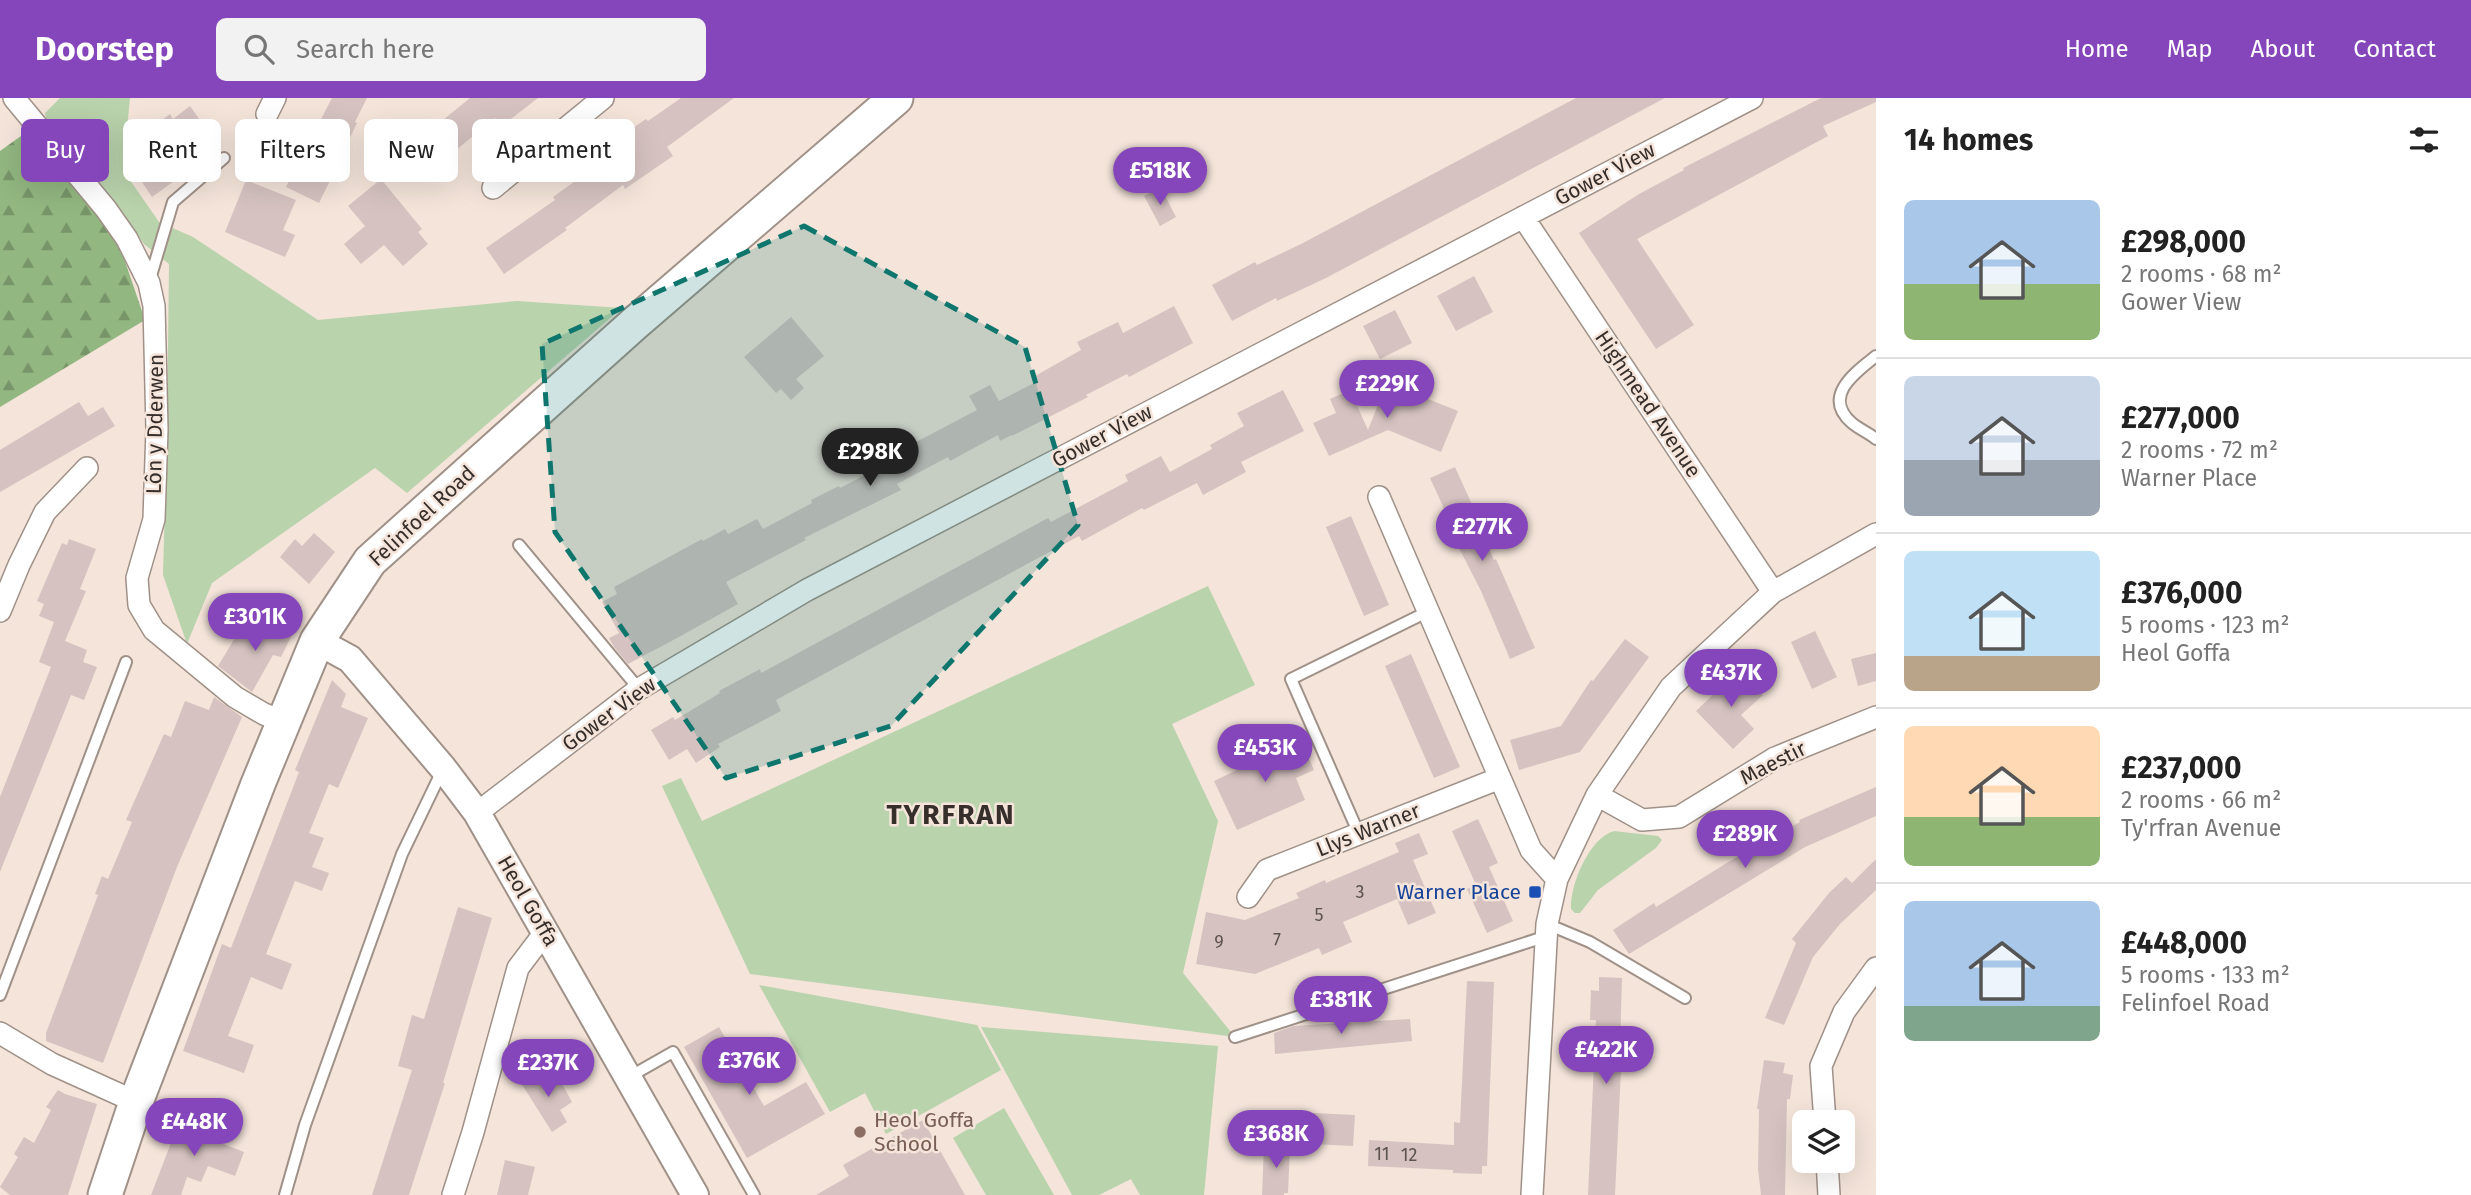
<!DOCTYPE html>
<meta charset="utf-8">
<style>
body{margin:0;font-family:"Fira Sans",sans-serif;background:#f2f2f2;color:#222;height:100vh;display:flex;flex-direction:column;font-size:26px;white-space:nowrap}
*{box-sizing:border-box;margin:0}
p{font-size:23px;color:#767676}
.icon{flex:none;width:38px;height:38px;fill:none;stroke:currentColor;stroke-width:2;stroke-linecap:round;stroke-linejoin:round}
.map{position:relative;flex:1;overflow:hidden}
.drawer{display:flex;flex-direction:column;background:#fff;width:595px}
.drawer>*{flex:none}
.hud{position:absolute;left:21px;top:21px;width:665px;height:63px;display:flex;gap:14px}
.buttons{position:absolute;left:1792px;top:1012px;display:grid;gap:14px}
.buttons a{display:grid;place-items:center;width:63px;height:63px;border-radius:10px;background:#fff;box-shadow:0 7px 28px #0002;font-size:35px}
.price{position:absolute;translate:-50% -60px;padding:0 16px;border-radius:24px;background:#8646bb;color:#fff;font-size:23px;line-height:46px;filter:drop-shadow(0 2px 4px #0008)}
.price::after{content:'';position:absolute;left:50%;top:42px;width:21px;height:16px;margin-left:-10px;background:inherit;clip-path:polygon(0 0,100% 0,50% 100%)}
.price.current{background:#222;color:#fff}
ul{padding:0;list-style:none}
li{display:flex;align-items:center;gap:21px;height:175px;padding:0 28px}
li+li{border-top:2px solid #e0e0e0}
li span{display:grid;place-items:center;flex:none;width:196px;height:140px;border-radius:10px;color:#555}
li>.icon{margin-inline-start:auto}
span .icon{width:84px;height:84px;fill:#fffc;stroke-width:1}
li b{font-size:30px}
h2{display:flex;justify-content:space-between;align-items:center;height:84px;padding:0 28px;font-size:30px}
.pill{padding:0 24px;border-radius:10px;background:#fff;box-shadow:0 7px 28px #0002;font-size:24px;line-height:63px}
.pill.current{background:#8646bb;color:#fff}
header{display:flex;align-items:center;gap:42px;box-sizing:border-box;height:98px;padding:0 35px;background:#8646bb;color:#fff}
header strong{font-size:33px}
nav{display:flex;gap:38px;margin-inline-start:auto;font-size:24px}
.search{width:490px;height:63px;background:#f2f2f2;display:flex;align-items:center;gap:18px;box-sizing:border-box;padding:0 24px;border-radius:10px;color:#767676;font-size:26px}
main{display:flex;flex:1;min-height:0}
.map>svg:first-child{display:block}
.green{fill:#b9d3ac}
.forest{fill:url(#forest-firs)}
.building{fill:#d6c3c1}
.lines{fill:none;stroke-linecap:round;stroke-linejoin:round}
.service-casing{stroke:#a09188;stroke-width:14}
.minor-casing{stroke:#a09188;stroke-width:24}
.tertiary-casing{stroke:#a09188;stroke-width:30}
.primary-casing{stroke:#a09188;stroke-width:37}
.service{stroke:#fff;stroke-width:10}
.minor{stroke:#fff;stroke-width:21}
.tertiary{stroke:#fff;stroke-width:26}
.primary{stroke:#fff;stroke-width:33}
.marked{fill:#0f766e;fill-opacity:0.2;stroke:#0f766e;stroke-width:5;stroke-dasharray:14 9;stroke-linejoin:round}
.transit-dot{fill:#1a4fb4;stroke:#f4e4da;stroke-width:2.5}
.education-dot{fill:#8d6e63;stroke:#f4e4da;stroke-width:2.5}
.labels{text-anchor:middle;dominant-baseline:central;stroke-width:5;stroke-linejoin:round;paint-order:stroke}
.number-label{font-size:18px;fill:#5d5350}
.street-label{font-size:21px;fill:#352e2b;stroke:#f4e4da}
.transit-label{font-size:21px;fill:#164399;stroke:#f4e4da;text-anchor:end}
.education-label{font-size:21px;fill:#785e54;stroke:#f4e4da;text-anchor:start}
.district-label{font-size:28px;font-weight:bold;letter-spacing:2px;fill:#352e2b;stroke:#f4e4da}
</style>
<header>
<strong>Doorstep</strong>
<div class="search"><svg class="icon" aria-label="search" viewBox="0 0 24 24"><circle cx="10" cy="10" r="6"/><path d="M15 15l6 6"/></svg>Search here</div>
<nav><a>Home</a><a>Map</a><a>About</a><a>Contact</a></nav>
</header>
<main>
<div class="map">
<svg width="1876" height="1097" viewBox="0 0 1876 1097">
<defs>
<pattern id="forest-firs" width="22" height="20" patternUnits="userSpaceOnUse" patternTransform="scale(1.75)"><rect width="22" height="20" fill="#92b780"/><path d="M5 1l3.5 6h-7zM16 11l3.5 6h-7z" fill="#789569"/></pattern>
</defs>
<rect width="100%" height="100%" fill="#f4e4da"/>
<!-- green -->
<path class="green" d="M60,0H130L123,72L159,124L193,139L318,222L517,203L622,210L407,395L375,370L212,485L187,546L163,477L167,332L169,166L144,146L117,107L46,20L45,15Z
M1208,488L1255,587L1172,626L1218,723L1183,875L1235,939L750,876L662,688L681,680L702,723Z
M1614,733L1658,738L1662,742L1656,750L1598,792L1580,815H1575L1571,811C1570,787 1589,740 1614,733Z
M759,887L977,927L1001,972L886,1036L865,995L830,1014Z
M981,929L1218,948L1204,1097H1140L1131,1081L1099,1097H1072Z
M1004,1010L1054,1097H986L953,1040Z"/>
<!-- forest -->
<path class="forest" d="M28,33L114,131L145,222L0,309V53Z"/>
<!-- building -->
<path class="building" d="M332,0H367L355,24L357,25L344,52H345L319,105L286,89Z
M470,0H538L502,28L495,20L433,71L429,66L424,70L405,48L424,32L427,35Z
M681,0H734L667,49L673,58L625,91L623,87L565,130L567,132L504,176L486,150L555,102L553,99L589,73L585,67L619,44L617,41L646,21L648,23Z
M1576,0H1665L1326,180L1277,203L1276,200L1232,223L1212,187L1255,164L1257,167L1303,145Z
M1821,0H1876V4L1823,28L1828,38L1637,141L1694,227L1656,251L1579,135L1639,96L1684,72L1683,70Z
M190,8L220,50L152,99L134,72L139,68L127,52L143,40L141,37L170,16L173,21Z
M381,81L422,131L418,134L428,146L403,168L384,147L361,166L344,146L365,128L348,108Z
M246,82L296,102L283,132L295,137L285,159L225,134Z
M1161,90L1176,119L1160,128L1144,98Z
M1474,178L1493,214L1456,233L1437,198Z
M1174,208L1193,245L1129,279L1127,276L1086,297L1088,299L1012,338V337L1000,343L998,337L950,363L948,359L897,386L901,392L804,440L806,442L726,484L738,506L679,539L628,566L614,549L609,540L619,535L602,504L617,496L614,489L702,441L703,443L725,431L728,436L757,421L763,431L812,405L811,402L839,388L840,390L904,357L901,352L977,312L969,298L990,287L999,303L1038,283L1035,278L1081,252L1077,244L1118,224L1123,235Z
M1395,212L1412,245L1380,261L1363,228Z
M791,219L824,258L796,281L804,290L791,302L781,291L776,295L744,259Z
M1388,281L1409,289L1408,293L1458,313L1441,354L1388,332L1329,358L1313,325L1336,315L1330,301L1350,292L1368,332Z
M1283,292L1304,333L1241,364L1246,374L1203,397L1197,385L1144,412L1142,410L1082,443L1079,438L776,602L781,613L718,646L720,649L696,665L687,651L669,662L651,632L673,619L675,622L720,595L719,593L760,571L761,575L1048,420L1051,424L1128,383L1125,377L1161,358L1170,374L1212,351L1210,347L1244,328L1237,315Z
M79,304L88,318L103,309L115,328L0,394V352Z
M1455,369L1474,411L1472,412L1494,462L1496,461L1535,550L1510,561L1481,493L1459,450L1449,429L1452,428L1430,380Z
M1351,418L1389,507L1364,518L1326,429Z
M314,435L335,454L309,486L280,459L295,441L302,448Z
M69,441L96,451L80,491L86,493L65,543L87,552L83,564L97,569L84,602L71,597L0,774V699L51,569L39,564L54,524L39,518L44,506L37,503L62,445L67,447Z
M264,518L294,533L281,559L273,557L252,594L218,568L238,535L252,544Z
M1815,533L1837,579L1812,591L1791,544Z
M1625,541L1649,559L1580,654L1519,672L1510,642L1561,628L1591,582L1593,583Z
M1876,555V583L1858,588L1851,561Z
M1411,556L1460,669L1434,680L1385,568Z
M1739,572L1763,597L1741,617L1754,631L1733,651L1696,613Z
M332,582L346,596L341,609L368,620L338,690L329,686L309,735L324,740L312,769L329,775L322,793L295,783L266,856L292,866L282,892L251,879L228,938L254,947L244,975L183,953L222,846L231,850L299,674L295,672Z
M214,599L242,619L177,769L103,965L46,943V935L98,797L95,796L102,778L108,781L132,724L126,722L164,636L171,639L185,603L209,612Z
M1271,639L1278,655L1302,645L1314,672L1296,680L1305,702L1237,732L1214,683L1260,661L1254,647Z
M1876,689V718L1805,749L1629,856L1613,832L1654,805L1656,809L1730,763L1800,724L1799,722Z
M1478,721L1498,765L1489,769L1513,823L1487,835L1467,791L1476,787L1452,733Z
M1419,735L1428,756L1413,762L1436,815L1408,827L1397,801L1343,824L1352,844L1322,857L1319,850L1255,876L1196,866L1206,814L1245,822L1299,800L1296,795L1325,782L1326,785L1399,754L1395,745Z
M1876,761V792L1840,826L1813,859L1784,927L1765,920L1796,845L1792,841L1829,795L1846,779L1852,785Z
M458,809L492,820L443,985H445L409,1097H372L412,972L398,968L412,917L424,921Z
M1599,879L1622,880L1620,950H1622L1615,1097H1588L1596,922H1590L1591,892L1599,893Z
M1467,883L1494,884L1487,1068H1482V1076L1453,1075V1072L1368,1068L1369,1042L1454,1047V1024L1460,1025Z
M1410,921L1412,943L1275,956L1274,935L1293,928Z
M719,929L764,1008L806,984L825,1016L747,1060L684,949Z
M1764,962L1785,965L1783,975L1793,977L1790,1001H1787L1785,1097H1761L1758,1071L1759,1011H1757Z
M544,972L554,988L561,984L572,1004L560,1012L567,1024L552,1034L521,985Z
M58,992L65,996L97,1006L68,1097H10L0,1089L18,1059L14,1056L24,1039L34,1045L51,1012L46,1009Z
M1293,1014L1355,1017L1353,1048L1292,1045Z
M181,1019L220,1034L216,1043L244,1054L235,1078L208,1068L201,1084L187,1079L181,1097H151Z
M923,1022L965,1097H816L849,1078L843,1067Z
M1264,1047L1290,1049L1288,1095H1284V1097H1262Z
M505,1062L535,1069L528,1097H497Z"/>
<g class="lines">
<!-- service casing -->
<g class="service-casing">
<path id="service" d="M150,181L173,104L224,60
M1876,258C1856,274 1821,298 1852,325C1859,331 1869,335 1876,341
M519,447L639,591
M1359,736L1291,581L1429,513
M1547,826L1590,844L1685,900
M0,897L126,564
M1235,939L1547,838
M629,979L673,954L754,1097
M285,1097L305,1027L402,756L442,673"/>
</g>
<!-- minor casing -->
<g class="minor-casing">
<path id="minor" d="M14,0L106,111L127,141L149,185L154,208L157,331L154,421L137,480L139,507L154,532L235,599L264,616L284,624
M267,16L275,0
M493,90L603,0
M1523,119L1773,494
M1379,399L1531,752L1557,781
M0,513L19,467L45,414L87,370
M1597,697L1642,722L1679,719L1775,660L1876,619
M477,715L639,591L807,492L1752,0
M1248,799L1267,772L1500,680
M0,935L52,966L136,1004
M1825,1024L1821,968L1844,914L1876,870
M1827,1062L1829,1097
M453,1097L473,1034L518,870L546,833
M1532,1097L1547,826L1557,781L1597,697L1671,589L1773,494L1876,436"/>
</g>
<!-- tertiary casing -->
<g class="tertiary-casing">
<path id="tertiary" d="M317,543L350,561L443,670L477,715L695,1097"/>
</g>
<!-- primary casing -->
<g class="primary-casing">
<path id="primary" d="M105,1097L136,1004L258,686L317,543L370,463L634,226L896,0"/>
</g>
<!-- service -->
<use href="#service" class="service"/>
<!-- minor -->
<use href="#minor" class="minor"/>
<!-- tertiary -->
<use href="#tertiary" class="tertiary"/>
<!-- primary -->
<use href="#primary" class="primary"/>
</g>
<!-- marked area -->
<path class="marked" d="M804,128L1025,249L1078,427L891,628L726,680L555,434L542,246Z"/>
<!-- markers -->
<rect class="transit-dot" x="1528" y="787" width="14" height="14" rx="3.5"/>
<circle class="education-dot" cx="860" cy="1034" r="7"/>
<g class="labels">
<!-- number labels -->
<g class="number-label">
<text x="1360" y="794">3</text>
<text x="1319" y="817">5</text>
<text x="1277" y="842">7</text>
<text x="1219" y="844">9</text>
<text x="1382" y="1056">11</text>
<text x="1409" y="1057">12</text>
</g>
<!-- street labels -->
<g class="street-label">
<text transform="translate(1605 76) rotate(-28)">Gower View</text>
<text transform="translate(1648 306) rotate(56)">Highmead Avenue</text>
<text transform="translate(155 326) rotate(-89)">Lôn y Dderwen</text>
<text transform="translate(1102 338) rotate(-28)">Gower View</text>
<text transform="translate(422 418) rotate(-43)">Felinfoel Road</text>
<text transform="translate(609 616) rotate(-36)">Gower View</text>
<text transform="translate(1773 665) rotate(-27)">Maestir</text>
<text transform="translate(1368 732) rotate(-22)">Llys Warner</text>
<text transform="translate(528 803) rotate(60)">Heol Goffa</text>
</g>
<!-- transit labels -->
<g class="transit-label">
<text x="1521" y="794">Warner Place</text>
</g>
<!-- education labels -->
<g class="education-label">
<text x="874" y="1022">Heol Goffa<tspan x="874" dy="24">School</tspan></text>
</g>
<!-- district labels -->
<g class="district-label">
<text x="951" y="716">TYRFRAN</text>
</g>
</g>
</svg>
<div class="buttons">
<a><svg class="icon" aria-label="layers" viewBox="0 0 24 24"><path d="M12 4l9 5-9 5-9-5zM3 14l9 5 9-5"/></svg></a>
</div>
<b class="price" style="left:1160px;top:109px">£518K</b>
<b class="price" style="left:1387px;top:322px">£229K</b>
<b class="price current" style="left:870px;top:390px">£298K</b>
<b class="price" style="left:1482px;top:465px">£277K</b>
<b class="price" style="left:255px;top:555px">£301K</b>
<b class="price" style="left:1731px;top:611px">£437K</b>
<b class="price" style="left:1265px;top:686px">£453K</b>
<b class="price" style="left:1745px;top:772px">£289K</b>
<b class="price" style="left:1341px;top:938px">£381K</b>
<b class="price" style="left:1606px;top:988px">£422K</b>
<b class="price" style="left:749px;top:999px">£376K</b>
<b class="price" style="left:548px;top:1001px">£237K</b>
<b class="price" style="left:194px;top:1060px">£448K</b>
<b class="price" style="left:1276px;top:1072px">£368K</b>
<div class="hud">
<a class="pill current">Buy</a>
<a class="pill">Rent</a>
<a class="pill">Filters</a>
<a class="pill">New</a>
<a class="pill">Apartment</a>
</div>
</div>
<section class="drawer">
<h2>14 homes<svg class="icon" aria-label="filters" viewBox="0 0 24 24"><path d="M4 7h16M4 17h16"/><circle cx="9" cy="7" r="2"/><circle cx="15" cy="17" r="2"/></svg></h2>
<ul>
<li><span style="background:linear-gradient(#a9c7e8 60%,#8fb573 0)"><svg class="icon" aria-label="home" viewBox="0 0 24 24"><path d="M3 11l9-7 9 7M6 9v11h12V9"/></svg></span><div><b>£298,000</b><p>2 rooms · 68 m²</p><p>Gower View</p></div></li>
<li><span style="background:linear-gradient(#c9d6e8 60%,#9aa5b1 0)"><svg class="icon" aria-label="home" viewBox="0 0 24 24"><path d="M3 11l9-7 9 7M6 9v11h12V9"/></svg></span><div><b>£277,000</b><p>2 rooms · 72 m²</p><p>Warner Place</p></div></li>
<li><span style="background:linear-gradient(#bfe0f5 75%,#b9a48a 0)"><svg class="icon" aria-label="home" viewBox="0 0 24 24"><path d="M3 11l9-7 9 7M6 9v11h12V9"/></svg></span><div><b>£376,000</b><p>5 rooms · 123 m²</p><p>Heol Goffa</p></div></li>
<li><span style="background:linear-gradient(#ffd9b3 65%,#8fb573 0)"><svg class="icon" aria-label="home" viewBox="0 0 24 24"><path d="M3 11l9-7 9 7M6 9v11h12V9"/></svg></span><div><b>£237,000</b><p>2 rooms · 66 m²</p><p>Ty'rfran Avenue</p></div></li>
<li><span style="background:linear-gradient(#a9c7e8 75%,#7fa58c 0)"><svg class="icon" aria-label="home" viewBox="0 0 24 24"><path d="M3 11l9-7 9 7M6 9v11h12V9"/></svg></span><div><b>£448,000</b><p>5 rooms · 133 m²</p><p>Felinfoel Road</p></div></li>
</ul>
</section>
</main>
